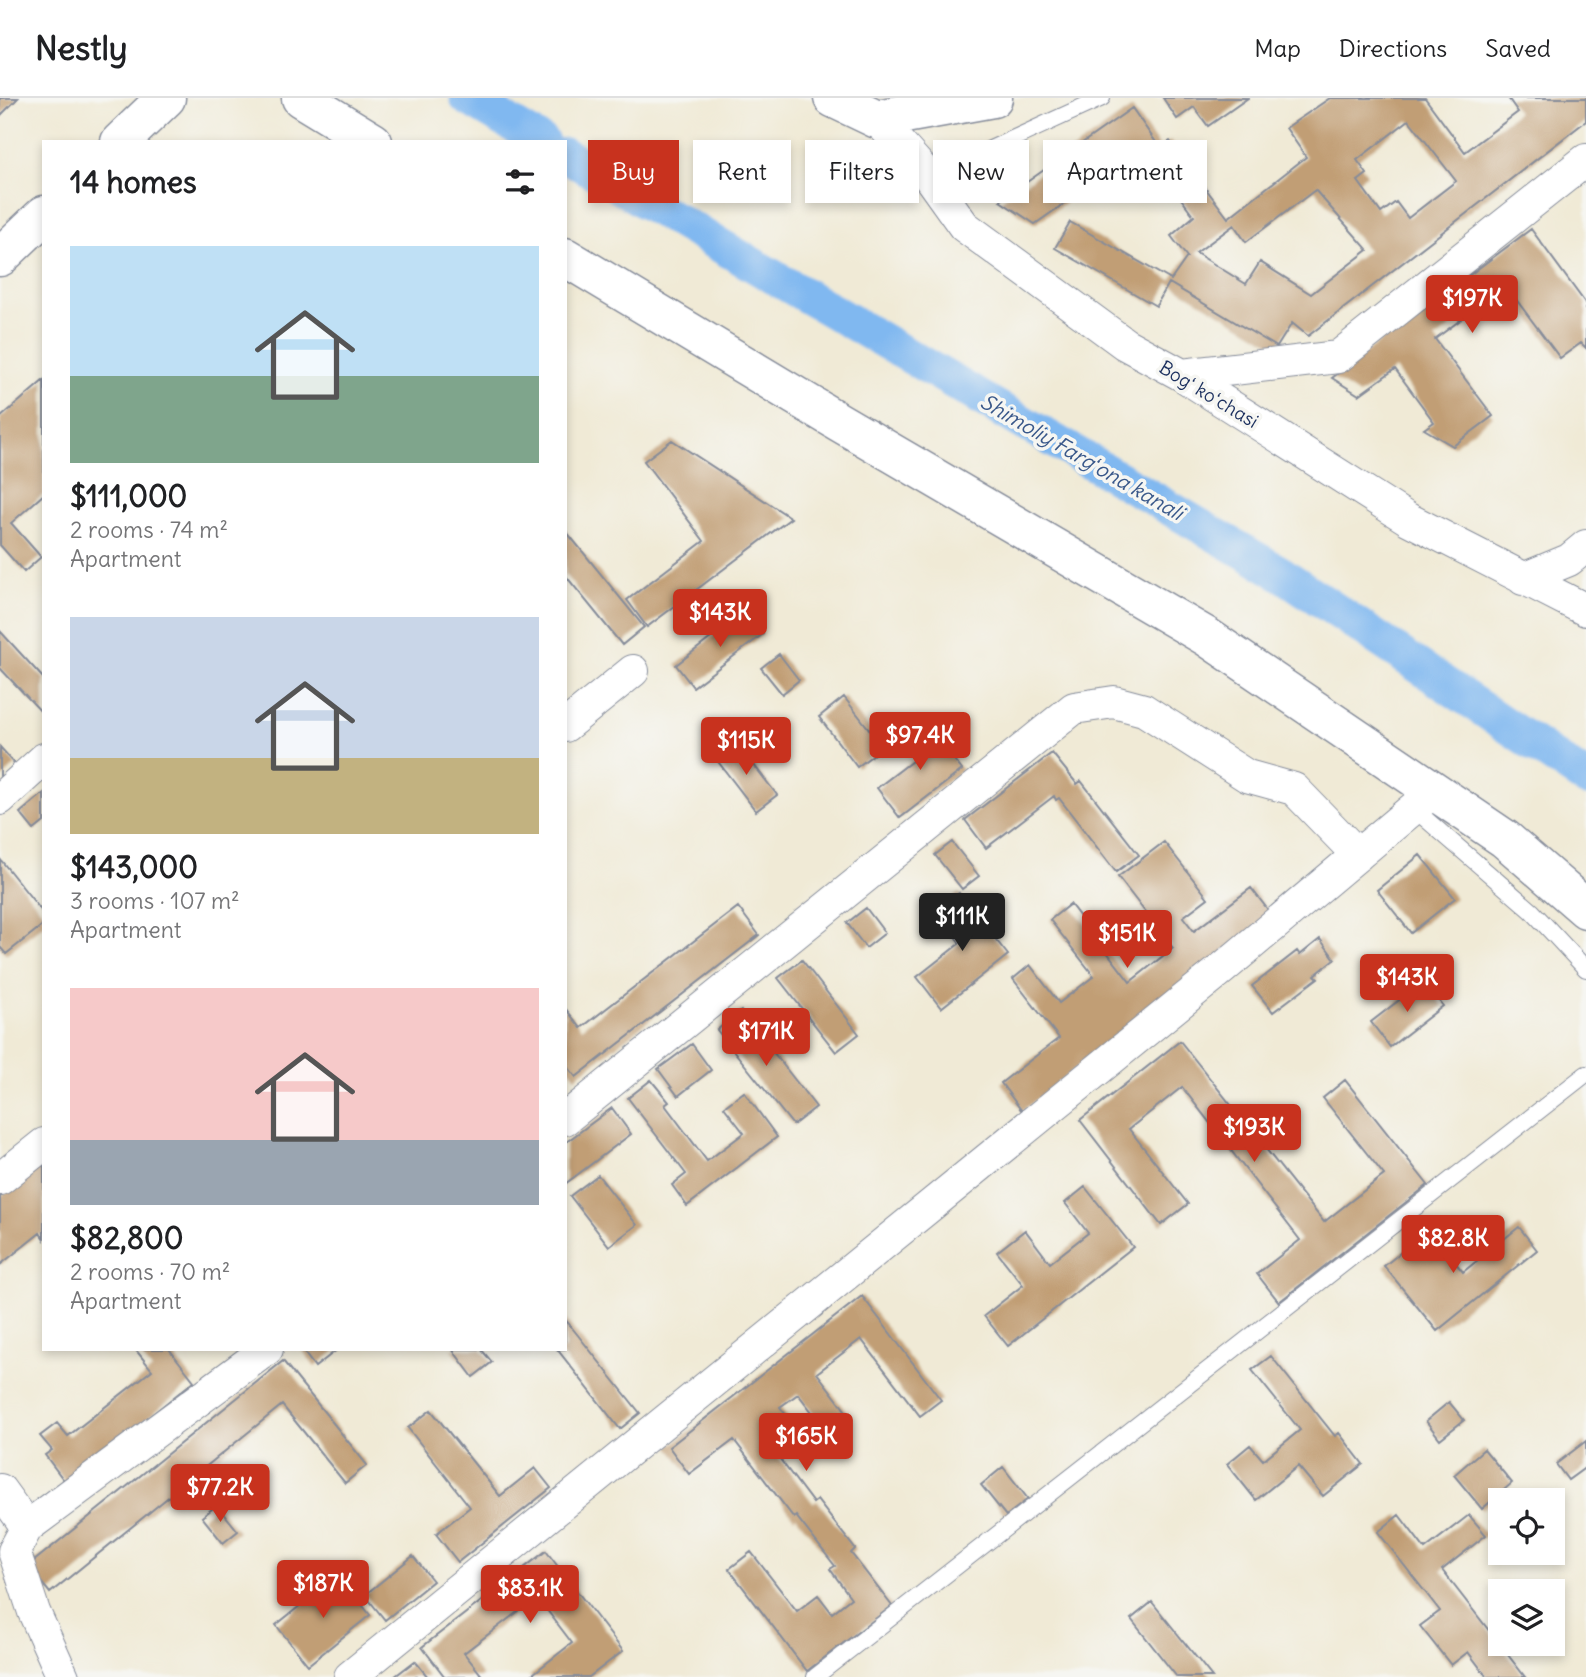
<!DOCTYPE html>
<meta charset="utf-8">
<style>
body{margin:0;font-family:Delius,sans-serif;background:#f2f2f2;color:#202124;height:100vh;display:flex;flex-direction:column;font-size:26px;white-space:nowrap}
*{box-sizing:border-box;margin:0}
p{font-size:23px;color:#757577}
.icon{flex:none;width:38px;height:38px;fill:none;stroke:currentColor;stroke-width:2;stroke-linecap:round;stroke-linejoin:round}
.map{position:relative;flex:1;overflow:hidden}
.side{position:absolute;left:42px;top:42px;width:525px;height:1211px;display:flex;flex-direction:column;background:#fff;border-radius:0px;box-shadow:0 4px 10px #0003}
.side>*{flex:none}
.top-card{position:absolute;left:588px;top:42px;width:665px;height:63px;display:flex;gap:14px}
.buttons{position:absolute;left:1488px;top:1390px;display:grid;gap:14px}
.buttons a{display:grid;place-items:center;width:77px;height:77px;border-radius:0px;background:#fff;box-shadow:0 4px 10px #0003;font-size:35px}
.price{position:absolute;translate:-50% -60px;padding:0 16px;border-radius:7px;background:#c8321e;color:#fff;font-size:23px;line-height:46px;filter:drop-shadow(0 2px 4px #0008)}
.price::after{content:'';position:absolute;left:50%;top:42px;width:21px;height:16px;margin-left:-10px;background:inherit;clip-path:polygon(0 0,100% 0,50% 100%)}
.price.current{background:#222;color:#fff}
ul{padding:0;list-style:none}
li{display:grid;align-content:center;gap:14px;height:371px;padding:0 28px}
li span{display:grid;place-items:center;height:217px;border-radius:0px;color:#555}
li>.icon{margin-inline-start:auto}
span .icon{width:126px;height:126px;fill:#fffc;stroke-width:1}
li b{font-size:30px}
h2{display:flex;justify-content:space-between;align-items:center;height:84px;padding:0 28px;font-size:30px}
.pill{padding:0 24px;border-radius:0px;background:#fff;box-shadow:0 4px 10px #0003;font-size:24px;line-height:63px}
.pill.current{background:#c8321e;color:#fff}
header{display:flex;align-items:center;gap:42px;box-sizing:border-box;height:98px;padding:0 35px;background:#fff;border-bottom:2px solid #e0e0e0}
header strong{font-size:33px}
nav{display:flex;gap:38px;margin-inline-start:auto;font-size:24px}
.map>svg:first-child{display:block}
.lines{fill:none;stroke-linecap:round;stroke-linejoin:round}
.canal{stroke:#80b8f0;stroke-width:35}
.building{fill:#c19e75;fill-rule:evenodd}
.lane-casing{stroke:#868c9a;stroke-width:18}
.street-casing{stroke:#868c9a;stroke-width:34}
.secondary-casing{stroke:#868c9a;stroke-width:41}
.lane{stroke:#fff;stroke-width:16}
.street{stroke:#fff;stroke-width:32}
.secondary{stroke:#fff;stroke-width:38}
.labels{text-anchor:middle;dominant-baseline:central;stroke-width:7;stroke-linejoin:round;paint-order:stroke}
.street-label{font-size:19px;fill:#1b2f5e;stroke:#f6f6f2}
.water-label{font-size:21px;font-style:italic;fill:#39588a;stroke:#f6f6f2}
</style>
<header>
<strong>Nestly</strong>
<nav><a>Map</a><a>Directions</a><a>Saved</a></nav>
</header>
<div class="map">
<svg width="1586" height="1579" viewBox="0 0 1586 1579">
<rect width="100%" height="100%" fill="#f6f6f2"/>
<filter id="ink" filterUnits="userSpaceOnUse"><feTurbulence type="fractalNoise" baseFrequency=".0143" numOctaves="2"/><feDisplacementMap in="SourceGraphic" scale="14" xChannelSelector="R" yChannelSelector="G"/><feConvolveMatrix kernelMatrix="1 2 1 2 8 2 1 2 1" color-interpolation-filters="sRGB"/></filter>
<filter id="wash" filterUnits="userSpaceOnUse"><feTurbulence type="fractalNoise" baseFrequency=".00686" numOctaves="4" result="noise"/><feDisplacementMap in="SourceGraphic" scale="28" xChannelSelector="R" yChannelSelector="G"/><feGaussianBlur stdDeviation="1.57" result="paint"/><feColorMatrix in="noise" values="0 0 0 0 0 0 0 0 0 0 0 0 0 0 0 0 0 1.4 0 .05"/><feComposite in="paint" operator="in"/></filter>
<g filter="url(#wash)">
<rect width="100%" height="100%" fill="#f0ead6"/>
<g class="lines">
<!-- canal -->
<path class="canal" d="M467,0L542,44
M565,57L1279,474L1586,681"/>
</g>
<g id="blocks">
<!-- building -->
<path class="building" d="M0,0H18L0,18Z
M1163,0H1248L1208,28L1194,9L1177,21Z
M1330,0H1425L1465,54L1518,14L1508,0H1586V23L1308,238L1292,225L1277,249L1169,185L1156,208L1055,150L1070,124L1171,182L1187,159L1171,138L1194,118L1155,66L1142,74L1129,60L1035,126L1000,103L1132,10L1160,50L1170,43L1228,120L1306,59L1286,30ZM1409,22L1456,83L1408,120L1396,104L1381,115L1358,83L1367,76L1357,62ZM1315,92L1368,152L1311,196L1260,164L1246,186L1196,155L1234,127L1246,144Z
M1531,131L1586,206V250L1581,245L1560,260L1506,188L1435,241L1493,318L1453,348L1424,331L1434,324L1395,271L1359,297L1332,280Z
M44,282V396L11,425L41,459L24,474L0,447V320Z
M672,342L791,420L647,529L627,502L704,443L644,363Z
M565,432L644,529L622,547L565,477Z
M746,513L763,536L693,589L676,567Z
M0,533L44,581V617L0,570Z
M779,556L799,582L782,596L761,570Z
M844,599L883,649L857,669L819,619Z
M925,625L962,672L900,720L877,690L916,660L902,642Z
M737,645L777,697L756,713L716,661Z
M0,649L16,667L0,682Z
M1052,655L1077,686L1081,683L1139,757L1116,774L1059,700L1056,702L1054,698L986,750L965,722Z
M44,695V724L34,732L20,715Z
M952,744L979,778L962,791L935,757Z
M1164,744L1208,800L1183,819L1194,833L1251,790L1272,817L1022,1013L1001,985L1059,940L1013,881L1030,867L1059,905L1094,878L1050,822L1070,806L1130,884L1173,850L1118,779Z
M1420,757L1455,800L1411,835L1377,792Z
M0,761L44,816V826L6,856L0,849Z
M959,795L1008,857L941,910L917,879L960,845L935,813Z
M738,809L759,837L576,979L565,965V910L581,930Z
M866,810L885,835L866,850L847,825Z
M1320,841L1335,861L1315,877L1318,880L1273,914L1252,888L1297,853L1300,857Z
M802,862L859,936L836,954L778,880Z
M1424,883L1443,908L1390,949L1371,924Z
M741,913L816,1009L793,1027L717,932Z
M1180,943L1324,1124L1384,1077L1323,1000L1345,982L1428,1087L1279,1204L1257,1176L1300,1142L1182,989L1129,1031L1188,1106L1161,1127L1080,1022Z
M692,946L711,972L678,998L658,971Z
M651,982L669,1004L665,1007L707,1063L744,1035L724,1009L744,994L777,1039L687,1108L672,1087L686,1076L628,1000Z
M612,1010L631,1036L565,1086V1045Z
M44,1065V1141L40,1135L0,1167V1099Z
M598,1077L637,1127L609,1148L570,1098Z
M1085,1089L1133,1149L1008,1248L984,1218L1023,1187L997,1154L1025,1132L1050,1165L1088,1135L1065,1105Z
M1519,1129L1537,1152L1437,1233L1384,1168L1429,1132L1463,1174Z
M862,1198L941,1302L920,1318L861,1241L817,1275L848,1316L826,1332L798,1296L780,1309L789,1321L764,1340L813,1405L817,1402L855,1451L851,1455L892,1508L807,1573L729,1471L751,1454L797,1513L818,1497L832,1515L851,1500L830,1471L835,1468L796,1418L794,1420L734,1342L689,1376L669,1349Z
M565,1221L640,1315L620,1331L557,1251H565Z
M135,1251H169L194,1283L66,1385L45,1357L52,1352L40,1338L57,1325L68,1338L152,1272Z
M305,1251H338L315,1269L303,1253Z
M452,1251H481L492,1264L473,1279Z
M1271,1258L1335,1338L1339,1335L1363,1366L1323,1398L1298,1368L1256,1402L1227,1366L1250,1347L1263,1362L1300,1332L1252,1272Z
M283,1263L367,1367L345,1385L282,1307L50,1495L28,1468Z
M1449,1304L1464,1322L1440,1341L1426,1323Z
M431,1312L500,1398L535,1370L551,1390L458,1464L436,1436L470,1409L408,1330Z
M1586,1343V1369L1568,1382L1556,1366Z
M1484,1351L1512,1385L1482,1411L1454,1377Z
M1003,1369L1028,1401L1006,1418L981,1387Z
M217,1407L238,1433L223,1445L202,1419Z
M1399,1417L1425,1451L1469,1417L1486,1437L1442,1472L1525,1579H1487L1468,1554L1451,1567L1420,1528L1440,1513L1378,1434Z
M546,1453L623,1553L589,1579H529L572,1545L537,1499L464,1555L483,1579H445L422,1549Z
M413,1458L433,1483L385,1522L365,1497Z
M339,1477L370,1517L308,1567L276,1527Z
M1152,1504L1212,1579H1177L1131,1521Z
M415,1563L428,1579H394Z"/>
</g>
</g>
<g filter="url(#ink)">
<use href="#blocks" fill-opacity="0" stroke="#868c9a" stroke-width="2"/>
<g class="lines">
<!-- lane casing -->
<g class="lane-casing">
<path id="lane" d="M929,79L1102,0
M1413,710L1532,813L1586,871
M815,1579L1586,976"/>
</g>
<!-- street casing -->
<g class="street-casing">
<path id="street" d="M877,21L929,79L964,128L1125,246L1182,277L1408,421L1586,512
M1182,277L1338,259L1586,62
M1523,481L1569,462L1586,448
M565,628L633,573
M0,701L44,661
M565,1021L1074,610L1114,604L1144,612L1247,678L1294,691L1358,757
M0,1081L44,1046
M0,1392L27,1429
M63,1579L34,1514L14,1453L27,1429L267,1251
M350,1579L1223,870L1434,693"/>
</g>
<!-- secondary casing -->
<g class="secondary-casing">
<path id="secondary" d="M301,0L373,44
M833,0L877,21L993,0
M120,44L166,0
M0,159L44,117
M565,159L839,324L1207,539L1505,741L1586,811"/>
</g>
<!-- lane -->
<use href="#lane" class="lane"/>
<!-- street -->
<use href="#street" class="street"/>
<!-- secondary -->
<use href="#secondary" class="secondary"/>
</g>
</g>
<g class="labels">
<!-- street labels -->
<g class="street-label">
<text transform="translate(1209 296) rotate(31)">Bogʻ koʻchasi</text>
</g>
<!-- water labels -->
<g class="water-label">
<text transform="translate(1082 359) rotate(30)">Shimoliy Fargʻona kanali</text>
</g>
</g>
</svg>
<div class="buttons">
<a><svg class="icon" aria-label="locate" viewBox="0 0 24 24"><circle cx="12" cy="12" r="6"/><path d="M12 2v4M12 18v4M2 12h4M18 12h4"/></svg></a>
<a><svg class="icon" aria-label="layers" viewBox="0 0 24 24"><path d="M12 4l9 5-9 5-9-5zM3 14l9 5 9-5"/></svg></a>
</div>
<b class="price" style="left:1472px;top:237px">$197K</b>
<b class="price" style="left:720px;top:551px">$143K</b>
<b class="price" style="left:920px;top:674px">$97.4K</b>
<b class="price" style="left:746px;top:679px">$115K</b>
<b class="price current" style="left:962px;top:855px">$111K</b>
<b class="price" style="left:1127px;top:872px">$151K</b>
<b class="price" style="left:1407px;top:916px">$143K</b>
<b class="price" style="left:766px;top:970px">$171K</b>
<b class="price" style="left:1254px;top:1066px">$193K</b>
<b class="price" style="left:1453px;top:1177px">$82.8K</b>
<b class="price" style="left:806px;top:1375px">$165K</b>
<b class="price" style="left:220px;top:1426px">$77.2K</b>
<b class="price" style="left:323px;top:1522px">$187K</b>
<b class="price" style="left:530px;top:1527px">$83.1K</b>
<div class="top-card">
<a class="pill current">Buy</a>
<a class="pill">Rent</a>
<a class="pill">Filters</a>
<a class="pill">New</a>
<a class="pill">Apartment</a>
</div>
<section class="side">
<h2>14 homes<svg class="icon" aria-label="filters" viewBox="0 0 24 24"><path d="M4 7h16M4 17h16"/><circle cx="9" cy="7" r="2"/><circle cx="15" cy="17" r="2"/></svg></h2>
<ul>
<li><span style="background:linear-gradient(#bfe0f5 60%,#7fa58c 0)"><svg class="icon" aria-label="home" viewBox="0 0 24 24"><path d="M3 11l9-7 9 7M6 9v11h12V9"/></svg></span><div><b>$111,000</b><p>2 rooms · 74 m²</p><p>Apartment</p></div></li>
<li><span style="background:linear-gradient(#c9d6e8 65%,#c2b280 0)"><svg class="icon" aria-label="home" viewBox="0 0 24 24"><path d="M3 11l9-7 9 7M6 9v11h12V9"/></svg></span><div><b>$143,000</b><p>3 rooms · 107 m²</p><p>Apartment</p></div></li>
<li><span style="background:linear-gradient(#f6c9c9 70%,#9aa5b1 0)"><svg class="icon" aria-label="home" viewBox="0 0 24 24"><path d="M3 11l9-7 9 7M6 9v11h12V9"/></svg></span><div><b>$82,800</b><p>2 rooms · 70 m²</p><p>Apartment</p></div></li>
</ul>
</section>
</div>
